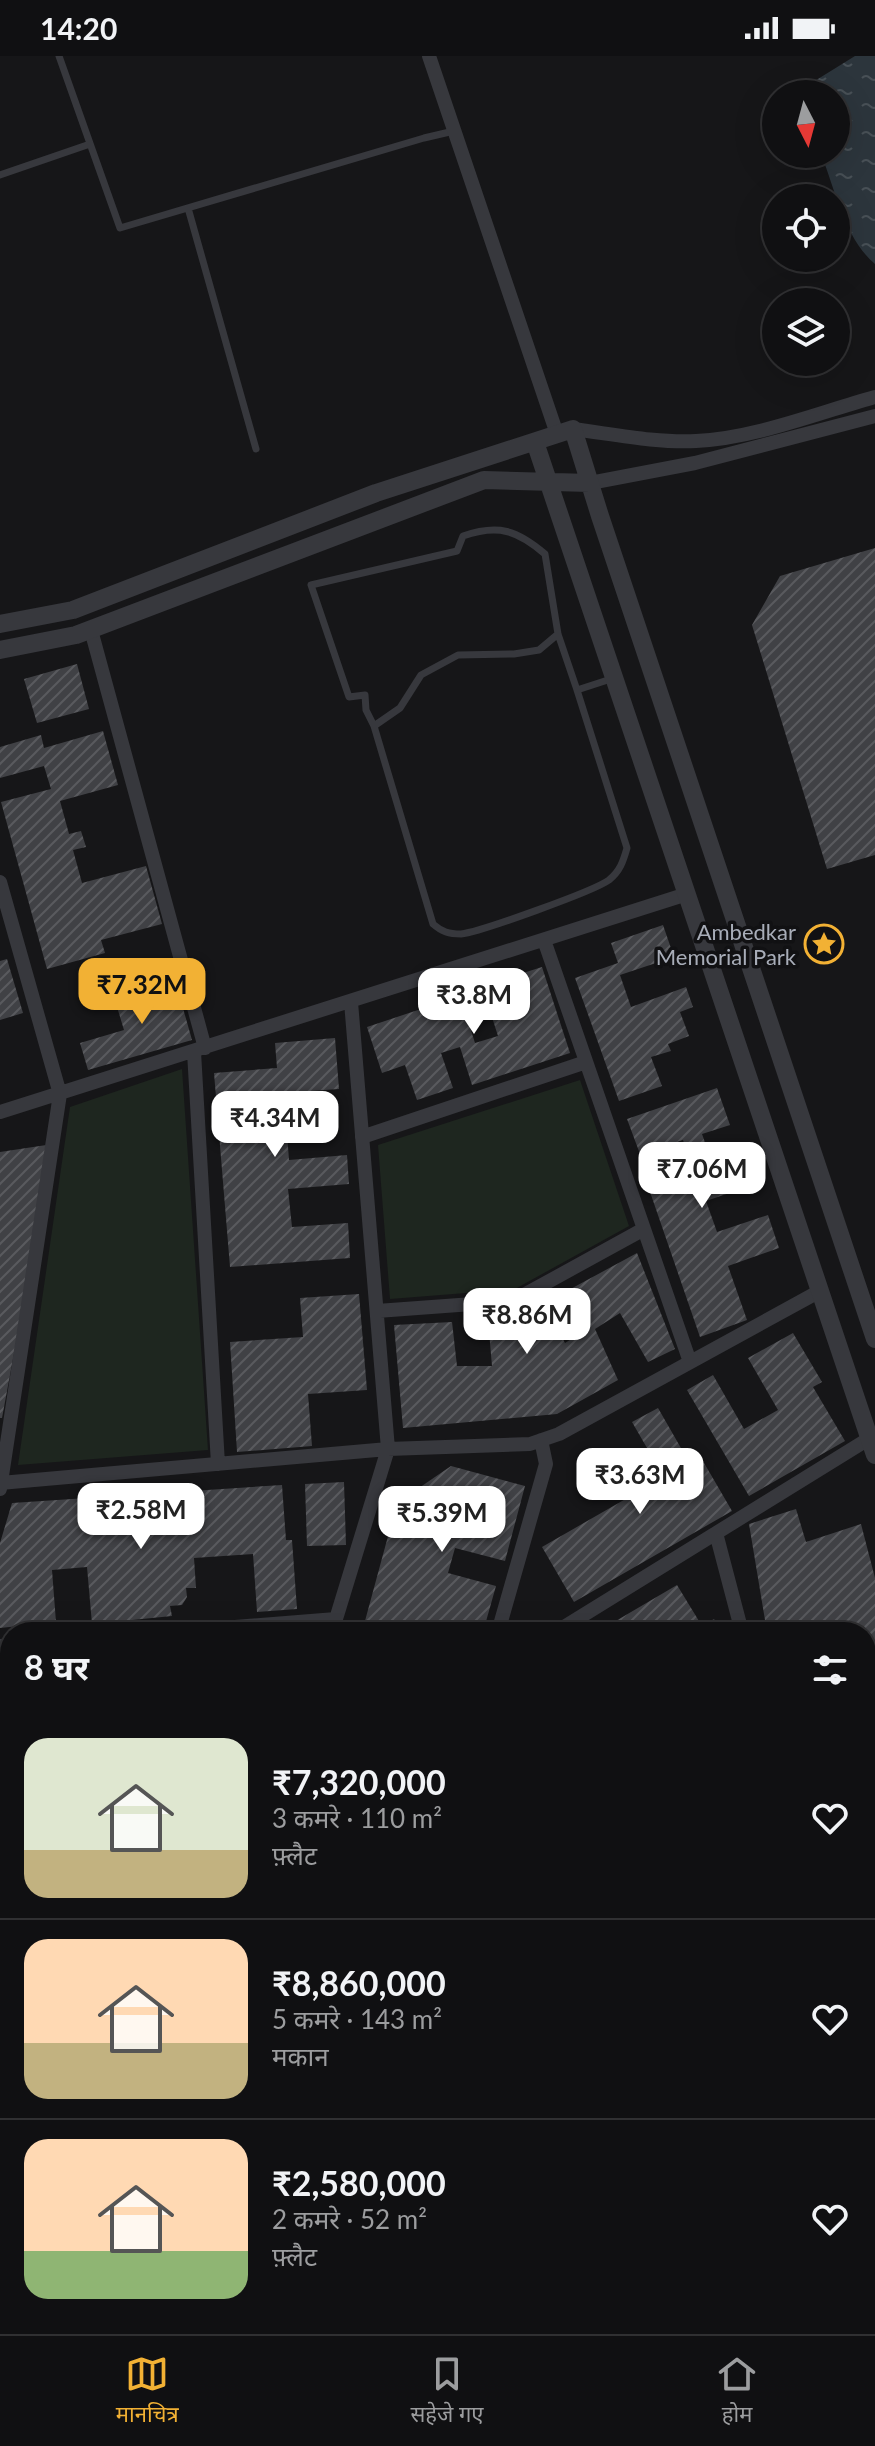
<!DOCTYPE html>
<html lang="hi">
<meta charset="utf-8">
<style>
body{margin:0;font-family:Lato,"Noto Sans Devanagari",sans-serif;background:#19191b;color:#f1f3f6;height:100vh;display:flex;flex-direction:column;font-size:30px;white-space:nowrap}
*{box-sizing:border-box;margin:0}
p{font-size:26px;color:#9c9d9f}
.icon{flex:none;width:44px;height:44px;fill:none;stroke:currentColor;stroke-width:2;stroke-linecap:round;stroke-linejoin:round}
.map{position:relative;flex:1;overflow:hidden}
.panel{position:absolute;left:0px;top:1566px;width:876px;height:712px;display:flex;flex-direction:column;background:#101012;border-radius:32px 32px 0 0;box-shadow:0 8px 32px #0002,0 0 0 2px #303032}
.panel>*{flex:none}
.needle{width:52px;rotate:174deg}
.buttons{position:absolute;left:762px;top:24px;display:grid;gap:16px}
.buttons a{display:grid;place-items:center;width:88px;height:88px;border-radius:50%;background:#101012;box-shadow:0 8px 32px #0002,0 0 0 2px #303032;font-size:40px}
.price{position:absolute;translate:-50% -68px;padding:0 18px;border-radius:16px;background:#fff;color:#222;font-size:26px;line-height:52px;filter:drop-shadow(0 2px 4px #0008)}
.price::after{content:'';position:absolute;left:50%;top:48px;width:24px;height:18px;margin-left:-12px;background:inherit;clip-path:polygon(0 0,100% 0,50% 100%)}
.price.active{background:#f2b134;color:#111}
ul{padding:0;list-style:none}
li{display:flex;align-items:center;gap:24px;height:200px;padding:0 24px}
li+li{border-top:2px solid #303032}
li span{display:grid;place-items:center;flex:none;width:224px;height:160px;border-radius:24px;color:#555}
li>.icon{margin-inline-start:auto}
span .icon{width:96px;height:96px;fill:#fffc;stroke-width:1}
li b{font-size:34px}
h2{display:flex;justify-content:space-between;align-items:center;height:96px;padding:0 24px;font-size:34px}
.status{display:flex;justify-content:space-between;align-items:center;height:56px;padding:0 40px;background:#101012;direction:ltr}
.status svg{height:22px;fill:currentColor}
.dock{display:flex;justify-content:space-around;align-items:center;height:112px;border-top:2px solid #303032;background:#101012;font-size:22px;color:#9c9d9f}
.dock a{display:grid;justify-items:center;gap:4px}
.dock .active{color:#f2b134}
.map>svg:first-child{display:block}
.park{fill:#1e261f}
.water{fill:url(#water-ripples)}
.building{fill:url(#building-hatch)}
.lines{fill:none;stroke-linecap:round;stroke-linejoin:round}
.service{stroke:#37383d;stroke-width:7}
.minor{stroke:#37383d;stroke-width:14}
.tertiary{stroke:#37383d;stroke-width:18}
.labels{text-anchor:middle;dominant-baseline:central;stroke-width:7;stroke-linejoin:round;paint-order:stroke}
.poi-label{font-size:22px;fill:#a8adb8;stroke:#111113;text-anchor:end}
</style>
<div class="status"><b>14:20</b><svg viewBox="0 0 49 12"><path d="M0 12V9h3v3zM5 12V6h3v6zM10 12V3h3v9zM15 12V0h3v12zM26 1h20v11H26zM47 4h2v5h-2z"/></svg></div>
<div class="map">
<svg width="875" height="2278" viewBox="0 0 875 2278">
<defs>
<pattern id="water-ripples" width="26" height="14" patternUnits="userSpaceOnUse" patternTransform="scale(2)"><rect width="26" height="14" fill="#2c353c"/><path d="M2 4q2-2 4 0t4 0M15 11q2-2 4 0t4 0" fill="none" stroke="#485056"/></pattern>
<pattern id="building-hatch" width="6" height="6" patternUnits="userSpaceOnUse" patternTransform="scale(2)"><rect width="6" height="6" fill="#404145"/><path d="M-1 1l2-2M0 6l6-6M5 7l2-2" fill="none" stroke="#595a5e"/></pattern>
</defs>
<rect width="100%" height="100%" fill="#161618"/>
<!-- park -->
<path class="park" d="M182,1013L208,1394L18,1409L70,1051Z
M580,1024L629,1170L515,1233L390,1243L378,1089Z
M0,1602H10V1677L0,1676Z"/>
<!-- water -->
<path class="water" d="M855,0H875V208C845,183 835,133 821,98H836V38H803L805,31Z"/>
<!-- building -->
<path class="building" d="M875,492V799L827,813L752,569L780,520Z
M77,608L89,653L37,667L24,623Z
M103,675L118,729L60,745L69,778L81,775L86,791L73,794L82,827L146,810L162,868L101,884L105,897L47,913L1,746L51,733L44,710L0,722V691L41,679L44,692Z
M663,869L674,901L620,919L631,951L686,931L693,951L680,956L689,980L668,988L671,995L651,1001L662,1030L619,1045L575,922L618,907L611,887Z
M7,903L23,957L0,964V905Z
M542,911L570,997L472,1029L460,991L441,997L453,1032L417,1044L405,1009L382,1017L367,971L460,940L475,987L498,980L482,930Z
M175,924L192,984L88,1014L80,987L124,974L114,941Z
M335,982L339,1033L284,1037L289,1104L347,1099L349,1128L288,1133L292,1171L348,1167L350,1202L230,1211L214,1017L277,1012L275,987Z
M717,1032L730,1069L702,1078L713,1109L742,1098L753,1129L706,1145L717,1176L768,1159L779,1192L728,1210L747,1264L700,1281L649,1133L694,1117L683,1084L640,1098L627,1063Z
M53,1088L2,1362H0V1096Z
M637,1197L675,1293L648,1306L620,1257L595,1273L618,1324L557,1358L403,1372L394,1269L452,1266L457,1310H492L488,1264L532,1261L546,1251L565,1287L584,1275L565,1236Z
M359,1238L367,1334L308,1338L312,1390L237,1396L230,1286L303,1281L300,1242Z
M793,1277L822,1326L813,1331L845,1385L749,1440L687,1334L713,1319L744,1373L778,1354L748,1302Z
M658,1352L689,1406L700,1400L732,1455L574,1546L542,1491L629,1441L623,1430L658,1411L632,1366Z
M451,1410L525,1430L505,1505L455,1492L448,1517L496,1530L483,1576H362L397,1447Z
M344,1426L346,1489L307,1490L305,1428Z
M282,1429L286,1484H292L297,1553L257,1556L253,1498L194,1502L196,1532H186L187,1541L182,1549L170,1550L172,1560L92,1568L87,1511L52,1514L56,1566L0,1572V1487L12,1447Z
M796,1453L806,1486L861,1468L875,1522V1820L866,1821V1576H767L749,1468Z
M677,1529L702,1570L714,1563L722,1576H597Z
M0,1716L10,1718V1812L2,1862Z
M0,2005L10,2007V2128L0,2126Z
M0,2162L10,2164V2265L0,2263Z
M866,2164L875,2170V2278H826L810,2268H866Z
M33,2268H223L221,2278L179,2273L174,2278H79Z
M259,2268H545L543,2278H257Z
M582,2268H632L676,2278H580Z"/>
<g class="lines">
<!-- service -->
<path class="service" d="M59,0L120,172L424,82L454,75
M0,119L90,88
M188,152L256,393
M577,634L558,578L545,498C517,474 498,468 463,480L457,495L311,529L349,641L365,639L366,654L374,670L433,868C442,876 449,878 461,878C480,876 594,835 609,824C620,815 623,806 627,792L577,634L614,622
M374,670L400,652L421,619L458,599L514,598L539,594L558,578"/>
<!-- minor -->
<path class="minor" d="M429,0L557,378
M573,373C613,378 656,387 696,385C756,382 817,357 875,341
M590,427L695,407L875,360
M91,574L205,992
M0,826L60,1038L0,1433
M544,884L690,1306
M194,996L218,1408
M0,1056L687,838
M362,1081L586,1006
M377,1255L513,1245L644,1173
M0,1427L388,1393L530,1388L559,1378L820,1235
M716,1477L742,1576
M173,1576L336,1563
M332,1576L388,1393L351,946
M498,1576L546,1408L541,1384
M556,1576L870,1382
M0,1590L10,1589
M0,1690L10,1691
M0,1887L10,1888
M866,1887L869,1867
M0,1984L10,1985
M866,2034L875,2036
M866,2134L875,2135
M0,2137L10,2139
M769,2268L783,2278
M239,2278L241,2268
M554,2278L556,2268
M726,2278L728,2268"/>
<!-- tertiary -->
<path class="tertiary" d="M535,386L875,1399
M0,568L73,554L376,437L573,373L600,460L875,1283
M0,594L76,579L484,424L590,427
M0,1917L10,1919
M0,1949L10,1951
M866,2062L875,2064
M866,2102L875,2105"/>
</g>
<!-- icons -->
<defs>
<g id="sight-ring" transform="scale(2)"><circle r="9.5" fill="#111113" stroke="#f2b134" stroke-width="1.5"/><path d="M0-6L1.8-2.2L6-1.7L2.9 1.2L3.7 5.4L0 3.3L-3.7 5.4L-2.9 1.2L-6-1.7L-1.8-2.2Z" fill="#f2b134"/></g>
</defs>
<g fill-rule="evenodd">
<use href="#sight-ring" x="824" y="888"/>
</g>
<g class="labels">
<!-- poi labels -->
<g class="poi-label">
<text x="796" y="875">Ambedkar<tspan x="796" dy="25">Memorial Park</tspan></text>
</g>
</g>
</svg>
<div class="buttons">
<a><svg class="needle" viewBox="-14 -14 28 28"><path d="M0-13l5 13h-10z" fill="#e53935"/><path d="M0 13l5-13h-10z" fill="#9c9d9f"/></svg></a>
<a><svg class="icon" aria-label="locate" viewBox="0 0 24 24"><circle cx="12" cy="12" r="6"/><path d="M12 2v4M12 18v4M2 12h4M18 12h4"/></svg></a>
<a><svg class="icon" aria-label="layers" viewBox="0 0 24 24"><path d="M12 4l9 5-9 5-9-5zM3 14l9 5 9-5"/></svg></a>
</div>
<b class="price active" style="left:142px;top:970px">₹7.32M</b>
<b class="price" style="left:474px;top:980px">₹3.8M</b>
<b class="price" style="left:275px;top:1103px">₹4.34M</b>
<b class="price" style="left:702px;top:1154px">₹7.06M</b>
<b class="price" style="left:527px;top:1300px">₹8.86M</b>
<b class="price" style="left:640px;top:1460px">₹3.63M</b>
<b class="price" style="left:141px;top:1495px">₹2.58M</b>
<b class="price" style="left:442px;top:1498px">₹5.39M</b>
<section class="panel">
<h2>8 घर<svg class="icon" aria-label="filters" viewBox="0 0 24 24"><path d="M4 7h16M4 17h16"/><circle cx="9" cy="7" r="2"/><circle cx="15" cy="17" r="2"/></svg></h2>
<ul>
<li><span style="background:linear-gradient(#dfe7d0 70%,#c2b280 0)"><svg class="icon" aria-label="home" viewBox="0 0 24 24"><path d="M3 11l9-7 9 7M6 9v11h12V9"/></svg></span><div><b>₹7,320,000</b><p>3 कमरे · 110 m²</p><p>फ़्लैट</p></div><svg class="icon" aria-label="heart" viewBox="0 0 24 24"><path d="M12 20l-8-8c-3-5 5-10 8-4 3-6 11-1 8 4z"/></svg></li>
<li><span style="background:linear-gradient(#ffd9b3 65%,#c2b280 0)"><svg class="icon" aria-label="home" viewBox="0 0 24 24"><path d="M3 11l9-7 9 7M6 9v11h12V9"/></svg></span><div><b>₹8,860,000</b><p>5 कमरे · 143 m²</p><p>मकान</p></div><svg class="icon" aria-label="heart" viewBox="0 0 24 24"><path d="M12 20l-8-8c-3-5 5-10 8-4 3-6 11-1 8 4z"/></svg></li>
<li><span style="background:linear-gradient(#ffd9b3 70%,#8fb573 0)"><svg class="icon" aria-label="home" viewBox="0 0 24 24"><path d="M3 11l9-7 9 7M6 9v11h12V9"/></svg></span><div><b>₹2,580,000</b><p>2 कमरे · 52 m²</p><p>फ़्लैट</p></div><svg class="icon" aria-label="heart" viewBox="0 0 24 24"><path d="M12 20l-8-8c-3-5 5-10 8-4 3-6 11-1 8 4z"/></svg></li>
</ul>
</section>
</div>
<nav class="dock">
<a class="active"><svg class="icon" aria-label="map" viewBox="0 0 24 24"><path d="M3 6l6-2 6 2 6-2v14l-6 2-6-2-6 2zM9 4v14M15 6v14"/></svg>मानचित्र</a>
<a><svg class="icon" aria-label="saved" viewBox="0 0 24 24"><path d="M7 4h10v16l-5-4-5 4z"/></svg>सहेजे गए</a>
<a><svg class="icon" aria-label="home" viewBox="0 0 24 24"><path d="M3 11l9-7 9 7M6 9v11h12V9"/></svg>होम</a>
</nav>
